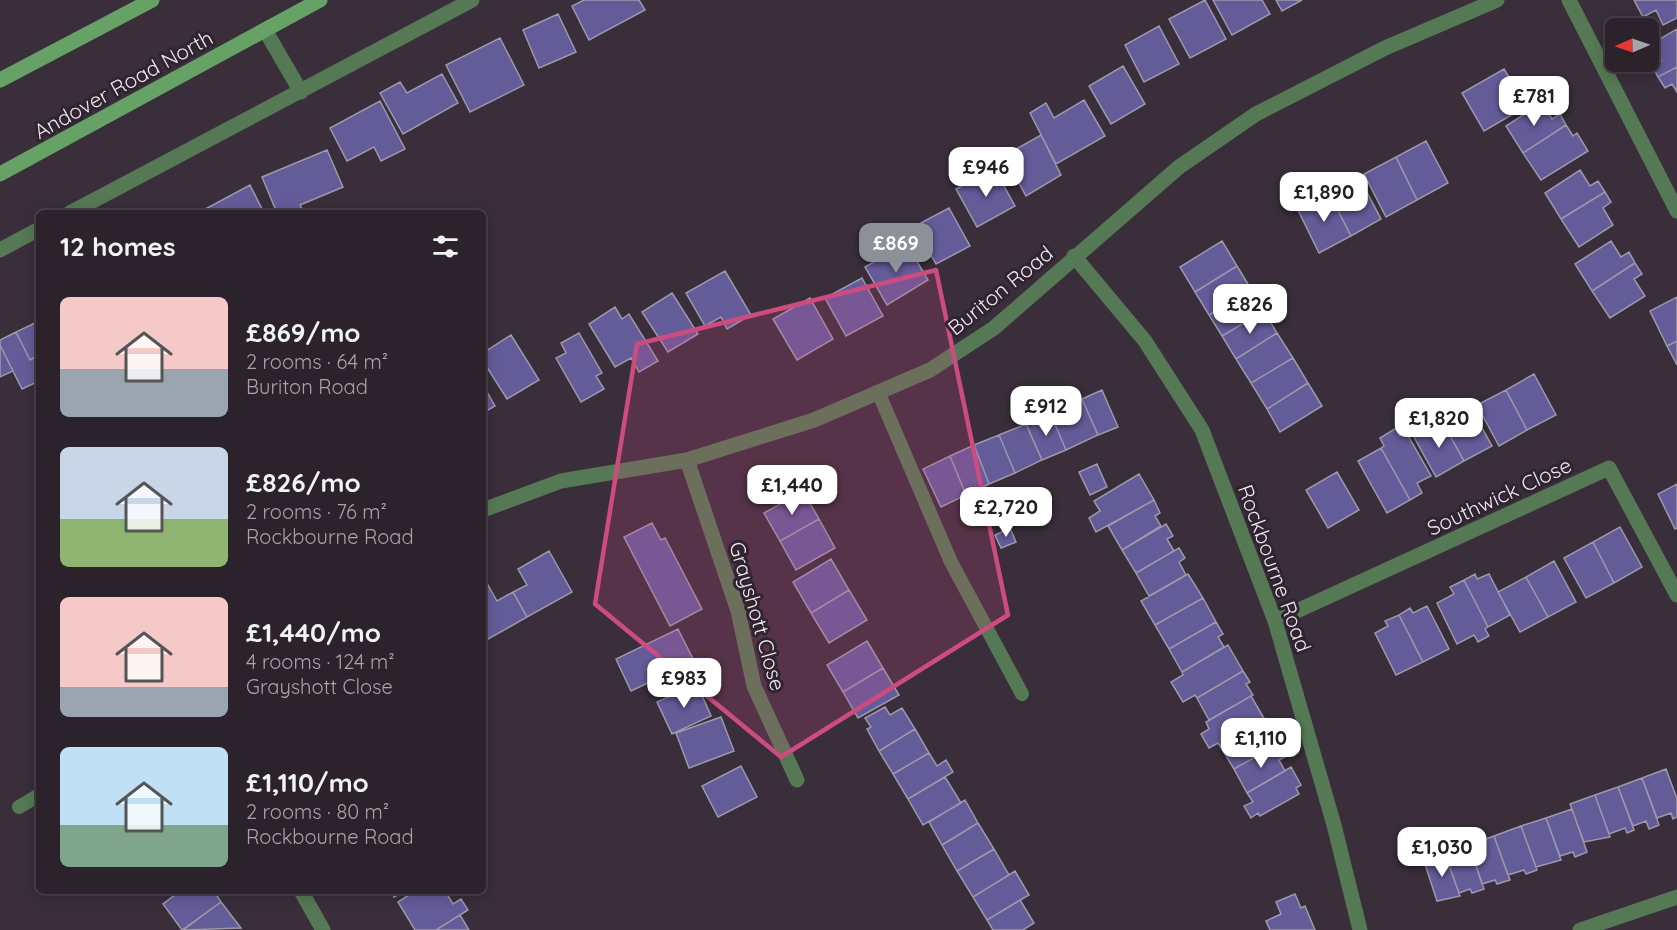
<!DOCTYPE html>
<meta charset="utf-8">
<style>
body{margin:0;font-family:Quicksand,sans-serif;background:#332a34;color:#f1f3f6;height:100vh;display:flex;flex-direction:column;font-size:22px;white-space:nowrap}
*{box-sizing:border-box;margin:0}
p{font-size:20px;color:#a6a4a9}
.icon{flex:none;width:33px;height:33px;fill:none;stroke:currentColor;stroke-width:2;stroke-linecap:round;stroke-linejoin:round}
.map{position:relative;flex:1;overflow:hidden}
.sheet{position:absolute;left:36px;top:210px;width:450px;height:684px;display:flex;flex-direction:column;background:#2b222c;border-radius:9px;box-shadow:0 3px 15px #0003,0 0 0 2px #473f48}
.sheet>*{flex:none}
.needle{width:39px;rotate:268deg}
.tools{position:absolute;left:1605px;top:18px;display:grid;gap:12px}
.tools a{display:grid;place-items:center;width:54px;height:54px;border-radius:9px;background:#2b222c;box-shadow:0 3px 15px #0003,0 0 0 2px #473f48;font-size:30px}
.price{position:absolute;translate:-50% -51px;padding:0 14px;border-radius:12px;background:#fff;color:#222;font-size:20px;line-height:39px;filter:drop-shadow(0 2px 3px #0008)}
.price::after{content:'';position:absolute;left:50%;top:36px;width:18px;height:14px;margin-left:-9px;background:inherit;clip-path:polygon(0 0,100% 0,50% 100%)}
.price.active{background:#8c9099;color:#fff}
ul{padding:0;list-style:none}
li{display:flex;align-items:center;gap:18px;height:150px;padding:0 24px}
li span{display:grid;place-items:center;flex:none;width:168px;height:120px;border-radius:9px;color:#555}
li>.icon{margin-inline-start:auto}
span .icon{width:72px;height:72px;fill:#fffc;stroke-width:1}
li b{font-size:26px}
h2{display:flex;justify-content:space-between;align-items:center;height:72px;padding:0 24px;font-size:26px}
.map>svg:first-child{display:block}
.building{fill:#645b99;stroke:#9b99ab;stroke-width:1.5}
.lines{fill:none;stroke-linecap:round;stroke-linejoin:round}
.service{stroke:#557954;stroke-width:14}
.minor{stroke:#557954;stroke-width:15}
.tertiary{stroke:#557954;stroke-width:15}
.secondary{stroke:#66a165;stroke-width:15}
.marked{fill:#cd4c80;fill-opacity:0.2;stroke:#cd4c80;stroke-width:4.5;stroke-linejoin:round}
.labels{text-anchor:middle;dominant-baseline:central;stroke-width:6;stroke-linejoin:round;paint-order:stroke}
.street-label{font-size:21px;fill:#efe7ef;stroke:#2f2430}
</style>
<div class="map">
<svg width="1677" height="930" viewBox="0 0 1677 930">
<rect width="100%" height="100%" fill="#392e3a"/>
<!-- building -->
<path class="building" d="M584,0H639L645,10L589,40L572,6Z
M1205,0L1226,39L1190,58L1169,19Z
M1213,0H1262L1270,14L1232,35Z
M1276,0H1302L1282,11Z
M1634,0H1677V18L1663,25L1656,10L1643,17Z
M558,14L576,52L539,68L523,30Z
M1159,26L1179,64L1144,82L1125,45Z
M1677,29V67L1658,77L1652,66L1661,61L1651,44Z
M500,38L524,85L470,112L446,65Z
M1123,66L1145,104L1111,124L1089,86Z
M1677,67V92L1672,84L1665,88L1658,77Z
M1504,69L1519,94L1508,101L1515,113L1484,131L1462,93Z
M442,74L458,103L403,134L380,93L400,82L407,93Z
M1084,100L1105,136L1056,164L1030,113L1046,103L1054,118Z
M380,101L405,149L381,161L374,147L347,161L330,128Z
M1542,103L1552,119L1560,114L1566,125L1523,153L1506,126Z
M1566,125L1573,136L1577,133L1588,151L1541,180L1523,153Z
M1041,135L1061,175L1026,196L1004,156Z
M1426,141L1448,183L1417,200L1396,157Z
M327,150L343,187L300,205L304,213H277L262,177Z
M1396,157L1417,200L1386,217L1364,174Z
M994,168L1015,206L977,227L956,189Z
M1580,170L1590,186L1598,181L1605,192L1561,219L1545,193Z
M1359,177L1381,219L1351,236L1329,193Z
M250,185L264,213H198Z
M1605,192L1611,202L1603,208L1613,225L1579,247L1561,219Z
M1329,193L1351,236L1319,253L1298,210Z
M949,208L970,246L936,264L915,226Z
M1222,241L1237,266L1195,292L1180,267Z
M1611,241L1621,257L1629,252L1635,263L1592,291L1575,264Z
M906,243L928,280L887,305L865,267Z
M1635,263L1642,274L1634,279L1645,296L1610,318L1592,291Z
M1237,266L1251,289L1209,315L1195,292Z
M725,271L751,315L727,329L721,317L705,326L686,293Z
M862,278L883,316L846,336L825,298Z
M1251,289L1264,311L1222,336L1209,315Z
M672,293L698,334L668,352L642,312Z
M1677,297V341L1667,346L1650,311Z
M810,298L833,339L797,360L773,319Z
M615,307L622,319L629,314L658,361L639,372L631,358L615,367L589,324Z
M1264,311L1277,333L1236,359L1222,336Z
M39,321V355L30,360L16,332Z
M16,332L30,360L39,355V381L22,389L0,345V340Z
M579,333L602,373L596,376L604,389L581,402L556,358L566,353L561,343Z
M1277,333L1293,358L1251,383L1236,359Z
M511,335L539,380L507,399L483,361V353Z
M1677,341V365L1667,346Z
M0,345L13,371L0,377Z
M1293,358L1308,383L1267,409L1251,383Z
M1534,374L1556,415L1527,430L1506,390Z
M1308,383L1322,406L1280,432L1267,409Z
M483,385L495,406L483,413Z
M1102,390L1118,427L1098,435L1082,399Z
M1506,390L1527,430L1499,446L1477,405Z
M1082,399L1098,435L1066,450L1050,413Z
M1470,406L1492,446L1464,461L1442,421Z
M1050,413L1066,450L1042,460L1026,424Z
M1442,421L1464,461L1436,477L1414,437Z
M1026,424L1042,460L1015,473L999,435Z
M1396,428L1400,436L1406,432L1431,476L1417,483L1422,493L1410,500L1381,448L1384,446L1380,438Z
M999,435L1015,473L989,484L974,445Z
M974,445L989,484L966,495L950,456Z
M1381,448L1410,500L1387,513L1358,461Z
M950,456L966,495L941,507L923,469Z
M1097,464L1107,487L1090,495L1079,472Z
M1337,472L1359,510L1328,528L1306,490Z
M1139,474L1154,500L1096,532L1089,518L1100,511L1094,501Z
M1677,484V528L1675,529L1658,494Z
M803,491L819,519L780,541L764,513Z
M1154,500L1160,513L1155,516L1161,526L1122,550L1108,526Z
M819,519L835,548L796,570L780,541Z
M652,523L661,540L665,538L702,609L670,626L624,537Z
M1166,524L1173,536L1167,539L1174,551L1136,573L1122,550Z
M1620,527L1642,567L1614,583L1593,542Z
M1010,528L1016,542L1001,548L995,535Z
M1593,542L1614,583L1586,598L1564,558Z
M1179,548L1185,558L1179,562L1186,575L1149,596L1136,573Z
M549,551L572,592L527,617L513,592L527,585L518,569Z
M831,559L849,590L811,613L793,582Z
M1554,561L1576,602L1548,617L1526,577Z
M1188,574L1203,598L1155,625L1141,601Z
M1475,574L1477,579L1489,574L1510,615L1488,627L1464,580Z
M1526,577L1548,617L1520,632L1498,592Z
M1464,580L1488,627L1485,629L1489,636L1478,642L1474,635L1457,644L1437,603L1454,594L1450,587Z
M488,585L497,601L513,592L527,617L483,642V588Z
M849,590L867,620L829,643L811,613Z
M1203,598L1216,622L1169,649L1155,625Z
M1427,606L1449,649L1423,662L1399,615L1410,608L1413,613Z
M1399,615L1423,662L1396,675L1375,633L1388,626L1385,621Z
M1216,622L1223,634L1218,637L1224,647L1182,672L1169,649Z
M678,629L694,661L631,691L616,659Z
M867,641L883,668L843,692L827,665Z
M1228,645L1243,671L1197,698L1195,695L1183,702L1171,682L1183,675L1182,672Z
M883,668L899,695L858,718L843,692Z
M1243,671L1250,682L1246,684L1253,695L1209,720L1197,698Z
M697,684L711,716L672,734L657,702Z
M1251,696L1265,720L1220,746L1218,743L1209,748L1201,734L1209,729L1206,722Z
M885,707L890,715L902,708L915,729L879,751L867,729L871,727L865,718Z
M721,717L734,751L689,768L676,733Z
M1265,720L1277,745L1234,769L1220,746Z
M915,729L929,753L893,774L879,751Z
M1278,744L1285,757L1279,760L1285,771L1247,793L1234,769Z
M929,753L937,766L946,760L953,772L908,799L893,774Z
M741,766L757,797L718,817L702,786Z
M1291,767L1301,785L1296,788L1299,794L1260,816L1258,813L1251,818L1244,806L1253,802L1247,793Z
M1666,769L1677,799V817L1673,819L1671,813L1657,818L1642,778Z
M945,777L961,803L923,825L908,799Z
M1642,778L1659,825L1649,829L1646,821L1633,826L1618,787Z
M1618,787L1634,830L1627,833L1625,828L1609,834L1595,795Z
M1595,795L1610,837L1584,842L1570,804Z
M965,800L978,823L942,845L929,822Z
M1572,809L1587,852L1575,857L1573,852L1560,856L1546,818Z
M1546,818L1561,860L1536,867L1521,826Z
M978,823L994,849L957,871L942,845Z
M1521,826L1537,870L1526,874L1524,870L1508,875L1494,836Z
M1494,836L1510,880L1497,884L1495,880L1482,884L1469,845Z
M1469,845L1484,889L1472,893L1470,889L1459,893L1445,854Z
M994,849L1009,875L973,897L957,871Z
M1445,854L1460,896L1437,901L1424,861Z
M1015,871L1029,895L987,920L973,897Z
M180,891H214L221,902L182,930L163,904Z
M391,891H405L394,897Z
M415,891H445L453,904L461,899L468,910L436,930H415L398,902Z
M1295,894L1301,908L1305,906L1315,930H1270L1266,921L1281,914L1276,902Z
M1020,900L1034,923L1023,930H993L987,920Z
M221,902L241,928L183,930Z
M460,915L469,930H436Z"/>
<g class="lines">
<!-- service -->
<path class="service" d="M879,394L951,562L1022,694
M19,807L39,795"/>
<!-- minor -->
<path class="minor" d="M1569,0L1677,211
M265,30L301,92
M70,213L472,0
M0,250L39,229
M1074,256L1145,341L1202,430L1275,621L1334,825L1360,930
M687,460L738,611L754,686L797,780
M483,510L561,481L687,460L814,420L930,370L994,328L1179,167L1256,114L1385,48L1497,0
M1275,621L1609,468L1677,595
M301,891L323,930"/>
<!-- tertiary -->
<path class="tertiary" d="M1580,930L1677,897"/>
<!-- secondary -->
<path class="secondary" d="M0,80L152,0
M0,174L320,0"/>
</g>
<!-- marked area -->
<path class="marked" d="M936,270L1008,615L781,757L595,604L637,344Z"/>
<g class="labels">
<!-- street labels -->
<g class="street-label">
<text transform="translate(123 84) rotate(-29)">Andover Road North</text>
<text transform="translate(1000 290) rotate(-39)">Buriton Road</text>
<text transform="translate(1499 496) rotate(-25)">Southwick Close</text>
<text transform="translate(1275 568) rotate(70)">Rockbourne Road</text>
<text transform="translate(758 616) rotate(74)">Grayshott Close</text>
</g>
</g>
</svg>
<div class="tools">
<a><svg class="needle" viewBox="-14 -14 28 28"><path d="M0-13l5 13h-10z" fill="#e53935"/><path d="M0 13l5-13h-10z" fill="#a6a4a9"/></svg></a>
</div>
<b class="price" style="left:1534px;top:127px">£781</b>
<b class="price" style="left:986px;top:198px">£946</b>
<b class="price" style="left:1324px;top:223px">£1,890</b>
<b class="price active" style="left:896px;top:274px">£869</b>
<b class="price" style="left:1250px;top:335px">£826</b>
<b class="price" style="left:1046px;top:437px">£912</b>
<b class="price" style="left:1439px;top:449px">£1,820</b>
<b class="price" style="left:792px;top:516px">£1,440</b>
<b class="price" style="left:1006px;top:538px">£2,720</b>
<b class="price" style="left:684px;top:709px">£983</b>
<b class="price" style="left:1261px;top:769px">£1,110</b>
<b class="price" style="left:1442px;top:878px">£1,030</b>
<section class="sheet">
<h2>12 homes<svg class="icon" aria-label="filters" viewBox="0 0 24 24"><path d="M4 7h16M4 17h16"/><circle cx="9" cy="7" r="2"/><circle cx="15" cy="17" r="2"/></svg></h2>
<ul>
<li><span style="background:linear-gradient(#f6c9c9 60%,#9aa5b1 0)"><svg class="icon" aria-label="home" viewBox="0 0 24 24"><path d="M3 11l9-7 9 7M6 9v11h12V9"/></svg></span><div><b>£869/mo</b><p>2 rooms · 64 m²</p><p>Buriton Road</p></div></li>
<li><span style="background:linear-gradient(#c9d6e8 60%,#8fb573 0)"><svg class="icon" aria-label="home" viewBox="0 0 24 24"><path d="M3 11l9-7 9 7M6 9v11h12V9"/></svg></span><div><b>£826/mo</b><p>2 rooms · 76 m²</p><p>Rockbourne Road</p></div></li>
<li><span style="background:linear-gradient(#f6c9c9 75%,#9aa5b1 0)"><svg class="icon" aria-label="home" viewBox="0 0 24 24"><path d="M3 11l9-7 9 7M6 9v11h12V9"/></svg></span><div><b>£1,440/mo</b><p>4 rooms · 124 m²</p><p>Grayshott Close</p></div></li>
<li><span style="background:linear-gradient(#bfe0f5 65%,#7fa58c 0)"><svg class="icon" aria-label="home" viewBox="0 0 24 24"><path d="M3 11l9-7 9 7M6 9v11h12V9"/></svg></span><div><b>£1,110/mo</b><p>2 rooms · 80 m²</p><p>Rockbourne Road</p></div></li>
</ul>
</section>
</div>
